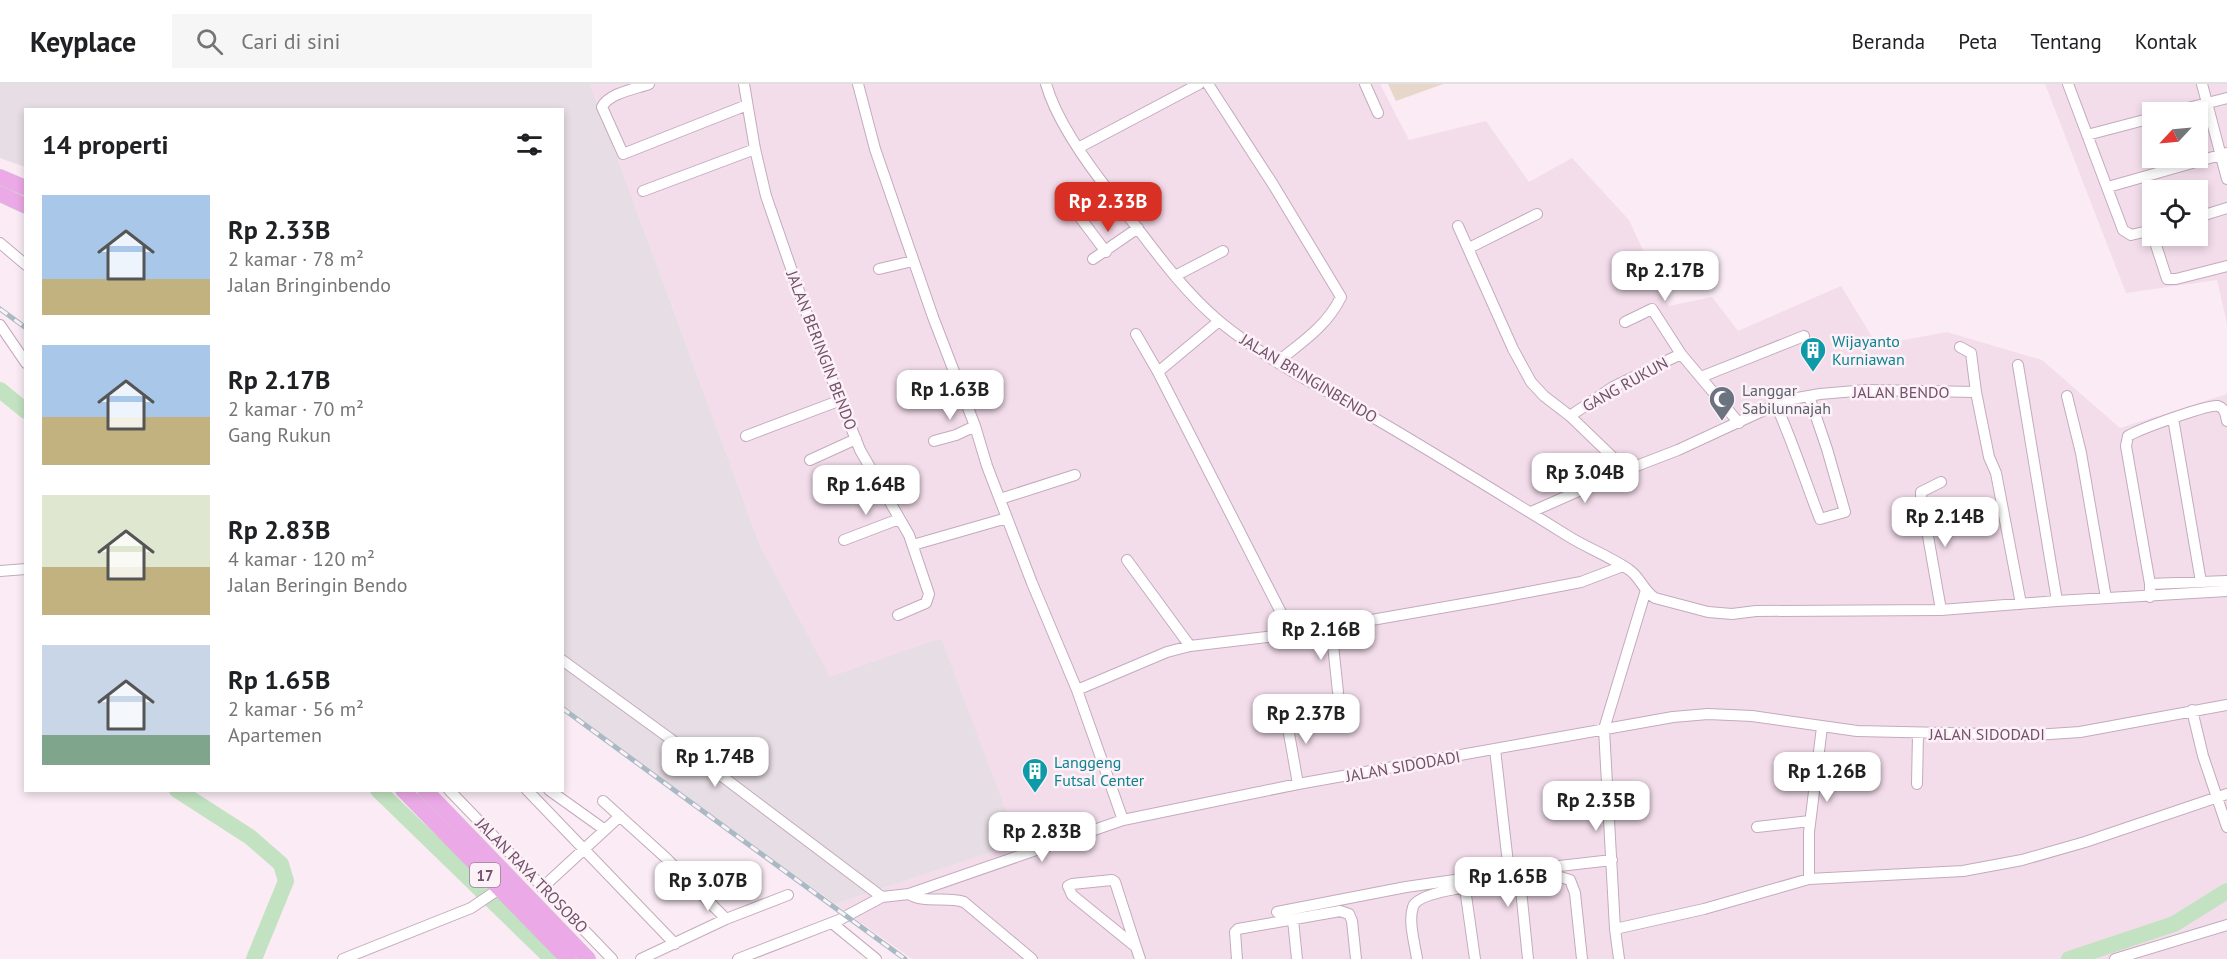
<!DOCTYPE html>
<html lang="id">
<meta charset="utf-8">
<style>
body{margin:0;font-family:"PT Sans",sans-serif;background:#f6f6f6;color:#202124;height:100vh;display:flex;flex-direction:column;font-size:22px;white-space:nowrap}
*{box-sizing:border-box;margin:0}
p{font-size:20px;color:#757577}
.icon{flex:none;width:33px;height:33px;fill:none;stroke:currentColor;stroke-width:2;stroke-linecap:round;stroke-linejoin:round}
.map{position:relative;flex:1;overflow:hidden}
.details{position:absolute;left:24px;top:24px;width:540px;height:684px;display:flex;flex-direction:column;background:#fff;border-radius:0px;box-shadow:0 3px 9px #0003}
.details>*{flex:none}
.needle{width:39px;rotate:244deg}
.tools{position:absolute;left:2142px;top:18px;display:grid;gap:12px}
.tools a{display:grid;place-items:center;width:66px;height:66px;border-radius:0px;background:#fff;box-shadow:0 3px 9px #0003;font-size:30px}
.price{position:absolute;translate:-50% -51px;padding:0 14px;border-radius:12px;background:#fff;color:#222;font-size:20px;line-height:39px;filter:drop-shadow(0 2px 3px #0008)}
.price::after{content:'';position:absolute;left:50%;top:36px;width:18px;height:14px;margin-left:-9px;background:inherit;clip-path:polygon(0 0,100% 0,50% 100%)}
.price.selected{background:#d93025;color:#fff}
ul{padding:0;list-style:none}
li{display:flex;align-items:center;gap:18px;height:150px;padding:0 18px}
li span{display:grid;place-items:center;flex:none;width:168px;height:120px;border-radius:0px;color:#555}
li>.icon{margin-inline-start:auto}
span .icon{width:72px;height:72px;fill:#fffc;stroke-width:1}
li b{font-size:26px}
h2{display:flex;justify-content:space-between;align-items:center;height:72px;padding:0 18px;font-size:26px}
header{display:flex;align-items:center;gap:36px;box-sizing:border-box;height:84px;padding:0 30px;background:#fff;border-bottom:2px solid #e0e0e0}
header strong{font-size:28px}
nav{display:flex;gap:33px;margin-inline-start:auto;font-size:21px}
.search{width:420px;height:54px;background:#f6f6f6;display:flex;align-items:center;gap:15px;box-sizing:border-box;padding:0 21px;border-radius:0px;color:#757577;font-size:22px}
.map>svg:first-child{display:block}
.residential{fill:#f3ddeb;fill-rule:evenodd}
.industrial{fill:#e7dde4}
.green{fill:#e7d6ca}
.lines{fill:none;stroke-linecap:round;stroke-linejoin:round}
.river{stroke:#c2e2c1;stroke-width:16}
.minor-casing{stroke:#c4aabd;stroke-width:12}
.highway-casing{stroke:#d2c7d0;stroke-width:16}
.minor{stroke:#fff;stroke-width:10}
.highway{stroke:#eca9e7;stroke-width:15}
.rail-casing{stroke:#a9bac4;stroke-width:5}
.rail{stroke:#fdf1f8;stroke-width:3;stroke-dasharray:9;stroke-linecap:butt}
.labels{text-anchor:middle;dominant-baseline:central;stroke-width:5;stroke-linejoin:round;paint-order:stroke}
.shield{fill:#fdf1f8;stroke:#9c8196;stroke-width:1.5}
.shield-label{font-size:15px;font-weight:bold;fill:#72516c}
.culture-label{font-size:16px;fill:#0d838f;stroke:#fdf1f8;text-anchor:start}
.street-label{font-size:16px;fill:#72516c;stroke:#fdf1f8}
.worship-label{font-size:16px;fill:#5b616d;stroke:#fdf1f8;text-anchor:start}
</style>
<header>
<strong>Keyplace</strong>
<div class="search"><svg class="icon" aria-label="search" viewBox="0 0 24 24"><circle cx="10" cy="10" r="6"/><path d="M15 15l6 6"/></svg>Cari di sini</div>
<nav><a>Beranda</a><a>Peta</a><a>Tentang</a><a>Kontak</a></nav>
</header>
<div class="map">
<svg width="2227" height="875" viewBox="0 0 2227 875">
<rect width="100%" height="100%" fill="#faebf4"/>
<!-- residential -->
<path class="residential" d="M590,0H1380L1409,56L1486,37L1529,98L1572,74L1629,136L1669,222L1712,213L1738,247L1841,202L1877,261L1947,248L2042,276L2120,344L2227,310V875H912L835,820L1017,759L941,554L830,594L761,464Z
M2045,0H2227V240L2217,196L2126,209ZM2152,28H2198V74H2152ZM2152,106H2198V152H2152Z"/>
<!-- industrial -->
<path class="industrial" d="M0,0H590L761,464L830,593L941,554L1018,759L835,820L563,623L562,26H26L25,83L0,74Z"/>
<!-- green -->
<path class="green" d="M1388,0H1443L1396,17Z"/>
<g class="lines">
<!-- river -->
<path class="river" d="M0,306L26,327
M177,706L250,753L281,780L286,797L254,875
M378,706L552,875
M2069,875L2174,840L2227,807"/>
<!-- minor casing -->
<g class="minor-casing">
<path id="minor" d="M649,0C635,5 609,9 602,23L623,70L747,21
M744,0L755,65L766,112L811,242L860,366L909,451L929,510L926,519L898,531
M858,0L875,65L933,233L975,342L987,382L1032,499L1077,606L1123,736
M1046,0C1057,39 1094,89 1119,120C1150,160 1180,204 1219,237C1265,275 1318,302 1369,331C1436,370 1502,411 1568,452C1587,464 1609,472 1628,485C1640,492 1643,507 1655,514L1708,528L1732,530L1756,527L1941,526L2057,517L2227,507
M1208,0L1274,102L1341,213C1327,242 1301,259 1277,278
M1365,0L1378,29
M2068,0L2123,146L2131,151L2152,146
M2202,0L2227,95
M2172,28L2227,14
M2087,51L2152,34
M1078,64L1199,0
M2108,103L2227,69
M643,107L755,65
M1067,116L1106,168
M2198,133L2227,124
M1458,142L1513,265L1531,298L1544,312L1570,332L1626,386
M2153,152L2167,195H2176L2227,182
M0,159L26,181
M1469,164L1537,130
M1093,175L1138,144
M879,185L913,177
M1175,192L1223,167
M1625,238L1652,225L1681,270L1739,339
M0,241L26,279
M1136,250L1158,288L1292,550
M1960,263L1971,269L1976,308
M2018,281L2057,517
M1158,288L1219,237
M1701,293L1804,252
M2067,312L2081,369L2106,514
M1776,321C1793,358 1805,397 1820,435L1845,428L1827,365L1809,312
M1570,332L1613,303L1681,270
M2173,334L2201,498
M746,352L841,316
M934,357L956,351L975,342
M810,376L856,355
M1941,398L1921,408V412L1941,526
M1000,415L1075,391
M1531,428L1626,386L1678,366L1786,316L1820,310L1867,306L1976,308L1989,373L1996,389L2021,520
M844,456L899,435
M913,461L1007,434
M1127,476L1190,562
M0,487L26,485
M2150,500L2227,497
M2150,513V500L2126,362L2128,352C2140,345 2208,320 2218,322C2225,324 2226,331 2227,337
M1331,542L1338,608
M562,576L727,696L882,813
M1077,606L1167,568L1190,562L1292,550L1497,514L1581,498L1623,482
M2192,626L2203,672L2227,743
M1285,627L1298,700
M1495,665L1509,788
M1917,700L1918,650
M449,706L612,875
M527,706L675,860
M549,706L605,746
M603,717L666,774L726,835
M1757,743L1810,737
M1809,795V748L1822,643
M1520,796L1557,792L1570,796L1575,809L1582,875
M542,804L620,732
M1465,804L1475,875
M909,810C924,820 947,812 964,818L1032,875
M1277,828L1406,803L1524,786L1612,776
M1293,836L1297,875
M832,839L876,875
M1615,845L1704,825L1809,795L1963,787L2022,776L2085,758L2227,710
M1136,863L1115,798L1112,796L1072,800L1068,802L1072,811L1136,863L1140,875
M343,875L471,824L499,805
M641,875L726,835L788,811
M738,875L839,836L882,813L909,810L1123,736L1298,700L1673,633L1708,630L1752,632L1857,647L2035,651L2080,648L2227,621
M1237,875L1235,848L1238,845L1340,827L1349,830L1352,837L1356,875
M1417,875C1415,860 1408,838 1413,823C1418,805 1501,799 1520,796L1528,875
M1619,875L1615,845L1604,645L1646,506
M2115,875L2227,841"/>
</g>
<!-- highway casing -->
<g class="highway-casing">
<path id="highway" d="M0,93L26,104
M0,110L26,122
M403,706L568,875
M425,706L588,875"/>
</g>
<!-- minor -->
<use href="#minor" class="minor"/>
<!-- highway -->
<use href="#highway" class="highway"/>
<!-- rail casing -->
<g class="rail-casing">
<path id="rail" d="M0,225L26,244
M562,624L905,875"/>
</g>
<!-- rail -->
<use href="#rail" class="rail"/>
</g>
<!-- icons -->
<defs>
<g id="building-pin" transform="scale(1.35)"><path d="M0 17L-7.5 6A9.5 9.5 0 1 1 7.5 6Z" fill="#0f9aa8" stroke="#fdf1f8"/><path d="M-4-6H4V6H1V3H-1V6H-4ZM-2.5-4.3h1.7v1.8h-1.7ZM.8-4.3h1.7v1.8H.8ZM-2.5-1h1.7V.8h-1.7ZM.8-1h1.7V.8H.8Z" fill="#fff"/></g>
<g id="mosque-pin" transform="scale(1.35)"><path d="M0 17L-7.5 6A9.5 9.5 0 1 1 7.5 6Z" fill="#6b7280" stroke="#fdf1f8"/><path d="M3.5-4.9A6 6 0 1 0 3.5 4.9A5 5 0 1 1 3.5-4.9Z" fill="#fff"/></g>
</defs>
<g fill-rule="evenodd">
<use href="#building-pin" x="1813" y="266"/>
<use href="#mosque-pin" x="1722" y="315"/>
<use href="#building-pin" x="1035" y="687"/>
</g>
<g class="labels">
<!-- shield labels -->
<rect class="shield" x="470" y="779" width="30" height="24" rx="4.5"/>
<g class="shield-label">
<text x="485" y="791">17</text>
</g>
<!-- culture labels -->
<g class="culture-label">
<text x="1832" y="257">Wijayanto<tspan x="1832" dy="18">Kurniawan</tspan></text>
<text x="1054" y="678">Langgeng<tspan x="1054" dy="18">Futsal Center</tspan></text>
</g>
<!-- street labels -->
<g class="street-label">
<text transform="translate(822 266) rotate(69)">JALAN BERINGIN BENDO</text>
<text transform="translate(1309 294) rotate(31)">JALAN BRINGINBENDO</text>
<text transform="translate(1625 300) rotate(-29)">GANG RUKUN</text>
<text x="1901" y="308">JALAN BENDO</text>
<text x="1987" y="650">JALAN SIDODADI</text>
<text transform="translate(1403 682) rotate(-10)">JALAN SIDODADI</text>
<text transform="translate(532 791) rotate(46)">JALAN RAYA TROSOBO</text>
</g>
<!-- worship labels -->
<g class="worship-label">
<text x="1742" y="306">Langgar<tspan x="1742" dy="18">Sabilunnajah</tspan></text>
</g>
</g>
</svg>
<div class="tools">
<a><svg class="needle" viewBox="-14 -14 28 28"><path d="M0-13l5 13h-10z" fill="#e53935"/><path d="M0 13l5-13h-10z" fill="#757577"/></svg></a>
<a><svg class="icon" aria-label="locate" viewBox="0 0 24 24"><circle cx="12" cy="12" r="6"/><path d="M12 2v4M12 18v4M2 12h4M18 12h4"/></svg></a>
</div>
<b class="price selected" style="left:1108px;top:149px">Rp 2.33B</b>
<b class="price" style="left:1665px;top:218px">Rp 2.17B</b>
<b class="price" style="left:950px;top:337px">Rp 1.63B</b>
<b class="price" style="left:1585px;top:420px">Rp 3.04B</b>
<b class="price" style="left:866px;top:432px">Rp 1.64B</b>
<b class="price" style="left:1945px;top:464px">Rp 2.14B</b>
<b class="price" style="left:1321px;top:577px">Rp 2.16B</b>
<b class="price" style="left:1306px;top:661px">Rp 2.37B</b>
<b class="price" style="left:715px;top:704px">Rp 1.74B</b>
<b class="price" style="left:1827px;top:719px">Rp 1.26B</b>
<b class="price" style="left:1596px;top:748px">Rp 2.35B</b>
<b class="price" style="left:1042px;top:779px">Rp 2.83B</b>
<b class="price" style="left:1508px;top:824px">Rp 1.65B</b>
<b class="price" style="left:708px;top:828px">Rp 3.07B</b>
<section class="details">
<h2>14 properti<svg class="icon" aria-label="filters" viewBox="0 0 24 24"><path d="M4 7h16M4 17h16"/><circle cx="9" cy="7" r="2"/><circle cx="15" cy="17" r="2"/></svg></h2>
<ul>
<li><span style="background:linear-gradient(#a9c7e8 70%,#c2b280 0)"><svg class="icon" aria-label="home" viewBox="0 0 24 24"><path d="M3 11l9-7 9 7M6 9v11h12V9"/></svg></span><div><b>Rp 2.33B</b><p>2 kamar · 78 m²</p><p>Jalan Bringinbendo</p></div></li>
<li><span style="background:linear-gradient(#a9c7e8 60%,#c2b280 0)"><svg class="icon" aria-label="home" viewBox="0 0 24 24"><path d="M3 11l9-7 9 7M6 9v11h12V9"/></svg></span><div><b>Rp 2.17B</b><p>2 kamar · 70 m²</p><p>Gang Rukun</p></div></li>
<li><span style="background:linear-gradient(#dfe7d0 60%,#c2b280 0)"><svg class="icon" aria-label="home" viewBox="0 0 24 24"><path d="M3 11l9-7 9 7M6 9v11h12V9"/></svg></span><div><b>Rp 2.83B</b><p>4 kamar · 120 m²</p><p>Jalan Beringin Bendo</p></div></li>
<li><span style="background:linear-gradient(#c9d6e8 75%,#7fa58c 0)"><svg class="icon" aria-label="home" viewBox="0 0 24 24"><path d="M3 11l9-7 9 7M6 9v11h12V9"/></svg></span><div><b>Rp 1.65B</b><p>2 kamar · 56 m²</p><p>Apartemen</p></div></li>
</ul>
</section>
</div>
